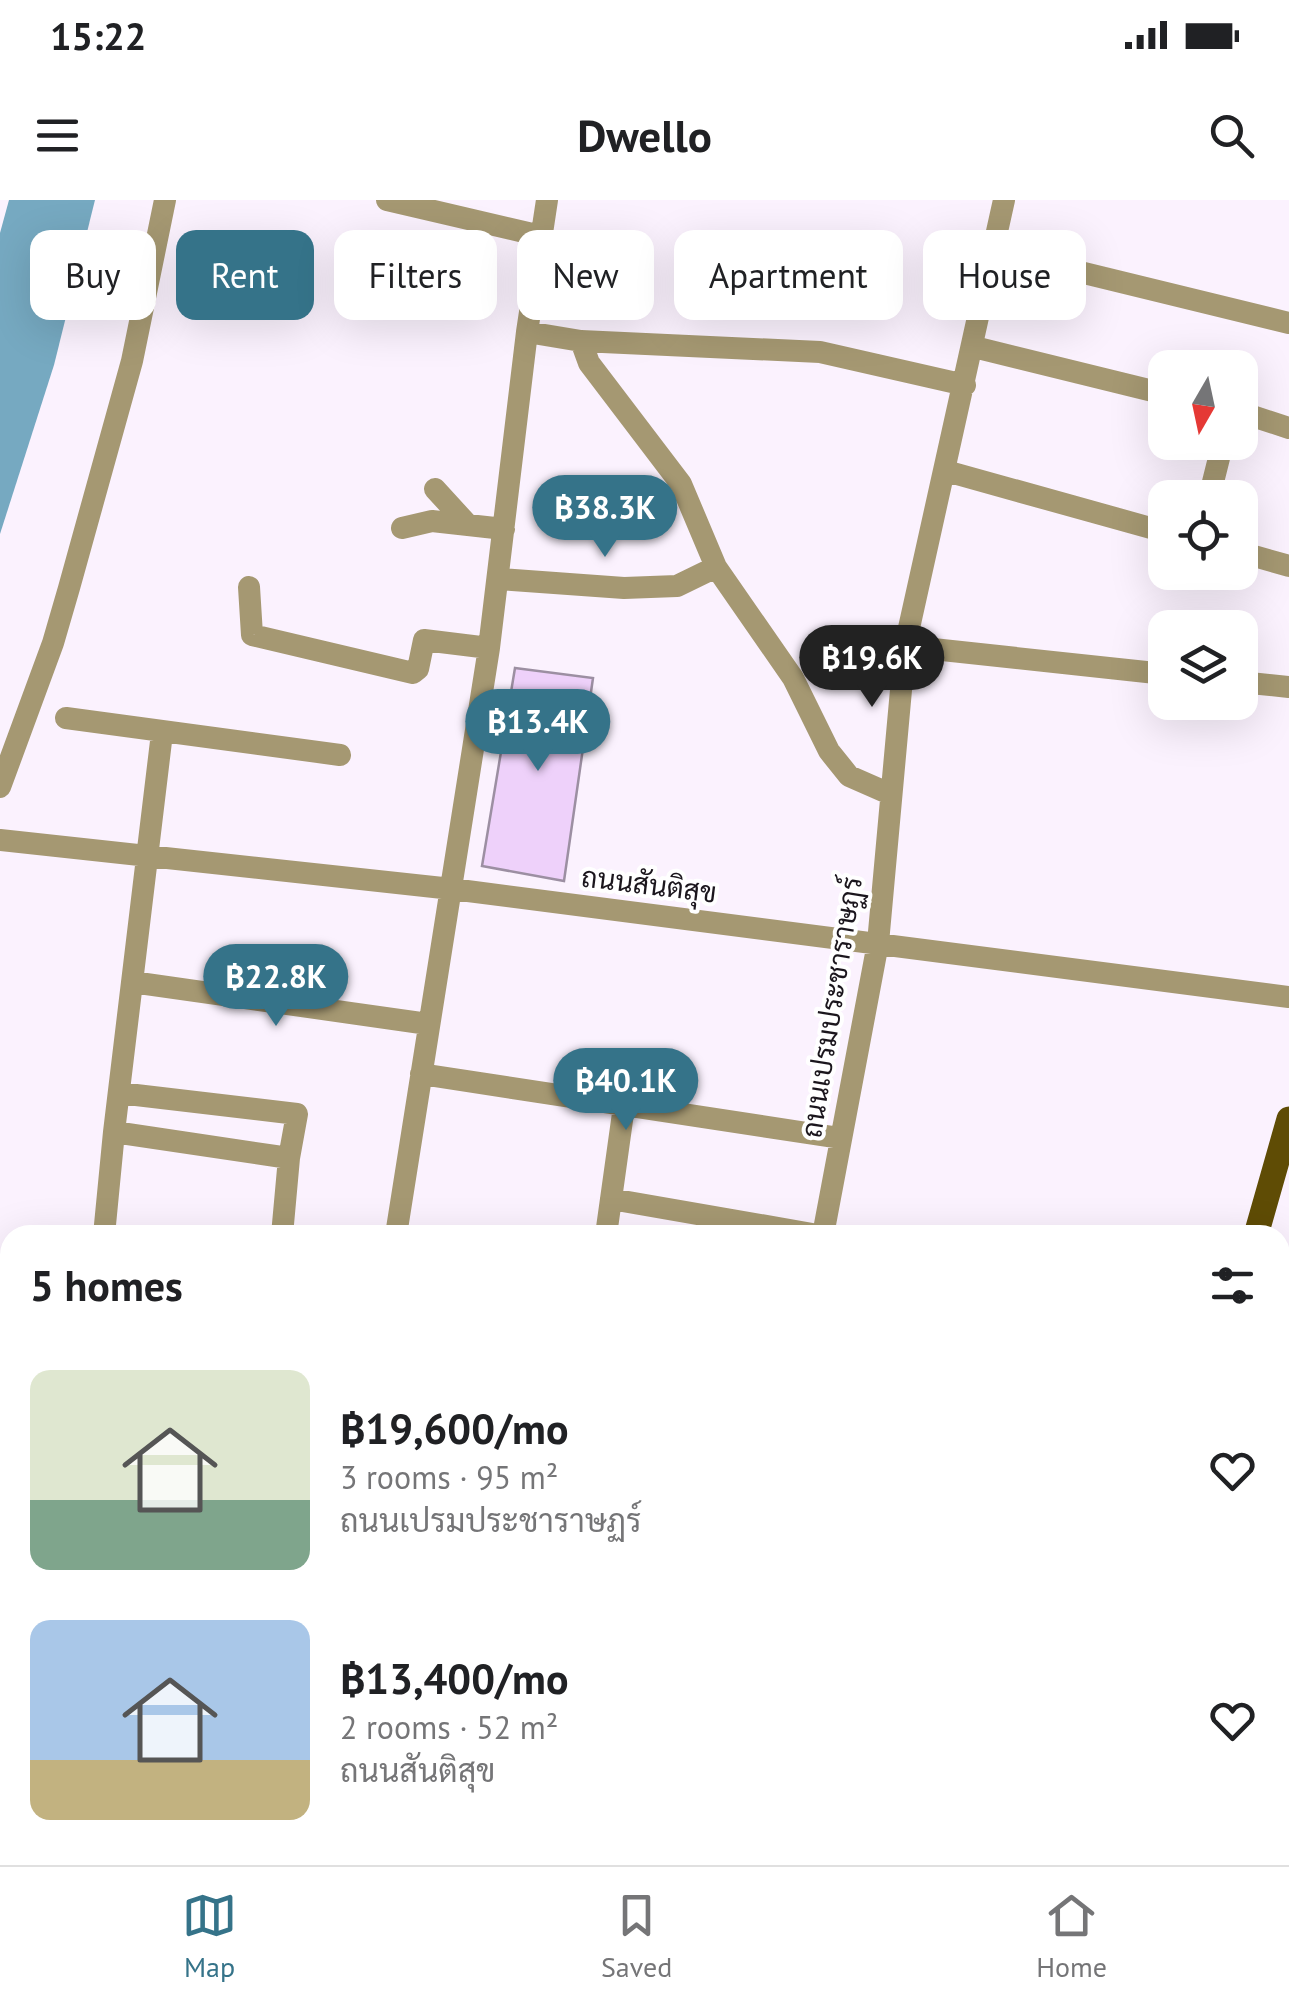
<!DOCTYPE html>
<meta charset="utf-8">
<style>
body{margin:0;font-family:"PT Sans",Sarabun,sans-serif;background:#f2f2f2;color:#202124;height:100vh;display:flex;flex-direction:column;font-size:38px;white-space:nowrap}
*{box-sizing:border-box;margin:0}
p{font-size:32px;color:#757577}
.icon{flex:none;width:55px;height:55px;fill:none;stroke:currentColor;stroke-width:2;stroke-linecap:round;stroke-linejoin:round}
.map{position:relative;flex:1;overflow:hidden}
.sheet{position:absolute;left:0px;top:1025px;width:1290px;height:640px;display:flex;flex-direction:column;background:#fff;border-radius:30px 30px 0 0;box-shadow:0 10px 40px #0002}
.sheet>*{flex:none}
.top-card{position:absolute;left:30px;top:30px;width:1230px;height:90px;display:flex;gap:20px}
.needle{width:65px;rotate:189deg}
.buttons{position:absolute;left:1148px;top:150px;display:grid;gap:20px}
.buttons a{display:grid;place-items:center;width:110px;height:110px;border-radius:20px;background:#fff;box-shadow:0 10px 40px #0002;font-size:50px}
.price{position:absolute;translate:-50% -85px;padding:0 22px;border-radius:35px;background:#357389;color:#fff;font-size:32px;line-height:65px;filter:drop-shadow(0 2px 5px #0008)}
.price::after{content:'';position:absolute;left:50%;top:60px;width:30px;height:22px;margin-left:-15px;background:inherit;clip-path:polygon(0 0,100% 0,50% 100%)}
.price.selected{background:#222;color:#fff}
ul{padding:0;list-style:none}
li{display:flex;align-items:center;gap:30px;height:250px;padding:0 30px}
li span{display:grid;place-items:center;flex:none;width:280px;height:200px;border-radius:20px;color:#555}
li>.icon{margin-inline-start:auto}
span .icon{width:120px;height:120px;fill:#fffc;stroke-width:1}
li b{font-size:42px}
h2{display:flex;justify-content:space-between;align-items:center;height:120px;padding:0 30px;font-size:42px}
.pill{padding:0 35px;border-radius:20px;background:#fff;box-shadow:0 10px 40px #0002;font-size:35px;line-height:90px}
.pill.selected{background:#357389;color:#fff}
.status{display:flex;justify-content:space-between;align-items:center;height:70px;padding:0 50px;background:#fff;direction:ltr}
.status svg{height:28px;fill:currentColor}
header{display:flex;justify-content:space-between;align-items:center;height:130px;padding:0 30px;background:#fff;font-size:45px;font-weight:600}
.dock{display:flex;justify-content:space-around;align-items:center;height:140px;border-top:2px solid #e0e0e0;background:#fff;font-size:28px;color:#757577}
.dock a{display:grid;justify-items:center;gap:5px}
.dock .selected{color:#357389}
.map>svg:first-child{display:block}
.water{fill:#76a9c1}
.building{fill:#eed1fa;stroke:#9c8fa2;stroke-width:2.5}
.lines{fill:none;stroke-linecap:round;stroke-linejoin:round}
.minor{stroke:#a59872;stroke-width:22}
.major{stroke:#5f4c05;stroke-width:25}
.labels{text-anchor:middle;dominant-baseline:central;stroke-width:8;stroke-linejoin:round;paint-order:stroke}
.street-label{font-size:28px;fill:#1b161d;stroke:#fff}
</style>
<div class="status"><b>15:22</b><svg viewBox="0 0 49 12"><path d="M0 12V9h3v3zM5 12V6h3v6zM10 12V3h3v9zM15 12V0h3v12zM26 1h20v11H26zM47 4h2v5h-2z"/></svg></div>
<header><svg class="icon" aria-label="menu" viewBox="0 0 24 24"><path d="M4 6h16M4 12h16M4 18h16"/></svg>Dwello<svg class="icon" aria-label="search" viewBox="0 0 24 24"><circle cx="10" cy="10" r="6"/><path d="M15 15l6 6"/></svg></header>
<div class="map">
<svg width="1289" height="1665" viewBox="0 0 1289 1665">
<rect width="100%" height="100%" fill="#fbf2fe"/>
<!-- water -->
<path class="water" d="M9,0H95L54,165L0,334V33Z"/>
<!-- building -->
<path class="building" d="M515,468L593,478L564,681L482,666Z"/>
<g class="lines">
<!-- minor -->
<path class="minor" d="M387,0L541,36
M994,51L1289,123
M527,132L581,141L820,152L965,185
M581,141L589,163L681,284L716,367L793,478L829,551L849,576L890,594
M974,147L1165,194
M1240,212L1289,228
M946,271L1165,332
M435,289L468,325
M1209,298L1223,242
M402,328L432,321L504,329
M1240,352L1289,366
M499,379L624,388L677,386L716,367
M249,387L252,435L413,473L418,469L424,440L489,448
M905,446L1165,474
M1240,482L1289,487
M66,518L340,555
M162,533L114,932L289,958
M0,587L53,443L69,388L132,161L165,0
M0,640L452,689L1289,797
M132,782L428,824
M421,874L840,938
M119,893L297,914L289,958L282,1035
M611,999L818,1035
M104,1035L114,932
M396,1035L489,448L527,132L547,0
M606,1035L624,906
M823,1035L878,743L905,446L1004,0
M0,1073H10
M0,1178L10,1188
M1280,1330H1289
M0,1435L10,1436
M1280,1515L1289,1511
M1280,1612L1289,1614
M979,1655L1002,1665
M305,1665L306,1655
M783,1665L790,1655"/>
<!-- major -->
<path class="major" d="M1256,1035L1289,919
M386,1655L419,1665
M0,1662L27,1655
M1045,1665L1050,1655"/>
</g>
<g class="labels">
<!-- street labels -->
<g class="street-label">
<text transform="translate(649 684) rotate(7)">ถนนสันติสุข</text>
<text transform="translate(831 807) rotate(-81)">ถนนเปรมประชาราษฏร์</text>
</g>
</g>
</svg>
<div class="buttons">
<a><svg class="needle" viewBox="-14 -14 28 28"><path d="M0-13l5 13h-10z" fill="#e53935"/><path d="M0 13l5-13h-10z" fill="#757577"/></svg></a>
<a><svg class="icon" aria-label="locate" viewBox="0 0 24 24"><circle cx="12" cy="12" r="6"/><path d="M12 2v4M12 18v4M2 12h4M18 12h4"/></svg></a>
<a><svg class="icon" aria-label="layers" viewBox="0 0 24 24"><path d="M12 4l9 5-9 5-9-5zM3 14l9 5 9-5"/></svg></a>
</div>
<b class="price" style="left:605px;top:360px">฿38.3K</b>
<b class="price selected" style="left:872px;top:510px">฿19.6K</b>
<b class="price" style="left:538px;top:574px">฿13.4K</b>
<b class="price" style="left:276px;top:829px">฿22.8K</b>
<b class="price" style="left:626px;top:933px">฿40.1K</b>
<div class="top-card">
<a class="pill">Buy</a>
<a class="pill selected">Rent</a>
<a class="pill">Filters</a>
<a class="pill">New</a>
<a class="pill">Apartment</a>
<a class="pill">House</a>
</div>
<section class="sheet">
<h2>5 homes<svg class="icon" aria-label="filters" viewBox="0 0 24 24"><path d="M4 7h16M4 17h16"/><circle cx="9" cy="7" r="2"/><circle cx="15" cy="17" r="2"/></svg></h2>
<ul>
<li><span style="background:linear-gradient(#dfe7d0 65%,#7fa58c 0)"><svg class="icon" aria-label="home" viewBox="0 0 24 24"><path d="M3 11l9-7 9 7M6 9v11h12V9"/></svg></span><div><b>฿19,600/mo</b><p>3 rooms · 95 m²</p><p>ถนนเปรมประชาราษฏร์</p></div><svg class="icon" aria-label="heart" viewBox="0 0 24 24"><path d="M12 20l-8-8c-3-5 5-10 8-4 3-6 11-1 8 4z"/></svg></li>
<li><span style="background:linear-gradient(#a9c7e8 70%,#c2b280 0)"><svg class="icon" aria-label="home" viewBox="0 0 24 24"><path d="M3 11l9-7 9 7M6 9v11h12V9"/></svg></span><div><b>฿13,400/mo</b><p>2 rooms · 52 m²</p><p>ถนนสันติสุข</p></div><svg class="icon" aria-label="heart" viewBox="0 0 24 24"><path d="M12 20l-8-8c-3-5 5-10 8-4 3-6 11-1 8 4z"/></svg></li>
</ul>
</section>
</div>
<nav class="dock">
<a class="selected"><svg class="icon" aria-label="map" viewBox="0 0 24 24"><path d="M3 6l6-2 6 2 6-2v14l-6 2-6-2-6 2zM9 4v14M15 6v14"/></svg>Map</a>
<a><svg class="icon" aria-label="saved" viewBox="0 0 24 24"><path d="M7 4h10v16l-5-4-5 4z"/></svg>Saved</a>
<a><svg class="icon" aria-label="home" viewBox="0 0 24 24"><path d="M3 11l9-7 9 7M6 9v11h12V9"/></svg>Home</a>
</nav>
